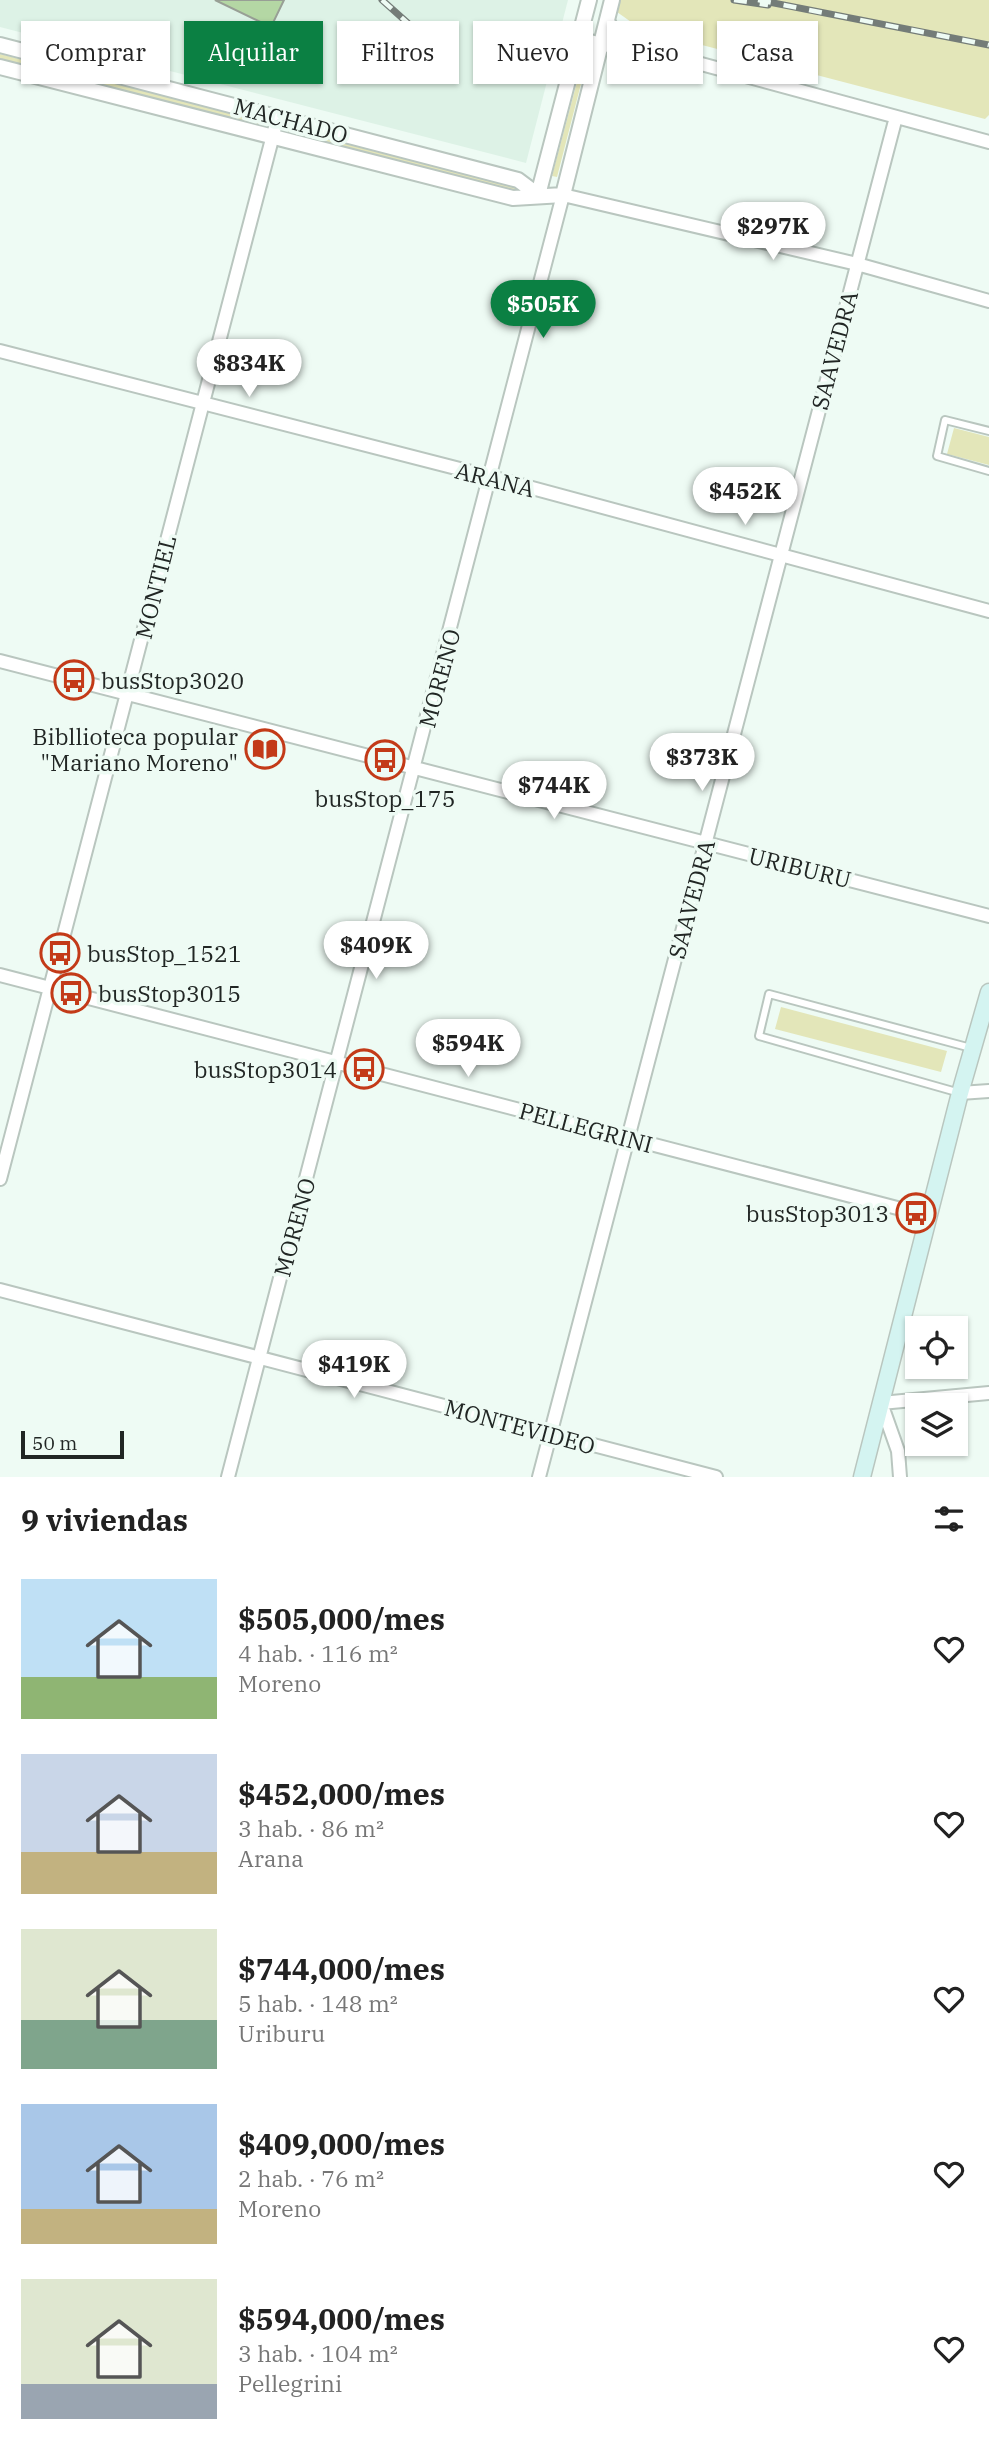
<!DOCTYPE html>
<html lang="es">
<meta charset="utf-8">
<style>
body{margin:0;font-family:"IBM Plex Serif",serif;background:#f6f6f6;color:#222;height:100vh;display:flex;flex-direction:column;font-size:26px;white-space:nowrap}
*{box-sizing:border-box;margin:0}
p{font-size:23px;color:#767676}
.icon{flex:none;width:38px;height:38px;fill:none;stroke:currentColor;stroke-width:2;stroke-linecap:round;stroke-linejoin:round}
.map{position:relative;height:1477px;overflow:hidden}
.panel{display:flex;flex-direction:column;background:#fff;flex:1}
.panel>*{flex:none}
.banner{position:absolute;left:21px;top:21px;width:948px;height:63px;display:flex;gap:14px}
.controls{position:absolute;left:905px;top:1316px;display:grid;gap:14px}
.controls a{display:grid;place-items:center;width:63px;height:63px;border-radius:0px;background:#fff;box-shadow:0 2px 5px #0004;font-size:35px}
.scale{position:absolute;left:21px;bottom:18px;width:103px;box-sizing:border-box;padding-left:7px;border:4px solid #212624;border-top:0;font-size:19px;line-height:24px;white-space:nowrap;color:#212624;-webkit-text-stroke:5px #eefbf4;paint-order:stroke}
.price{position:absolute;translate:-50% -60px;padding:0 16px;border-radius:24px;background:#fff;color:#222;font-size:23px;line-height:46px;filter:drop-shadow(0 2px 4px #0008)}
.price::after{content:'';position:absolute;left:50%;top:42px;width:21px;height:16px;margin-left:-10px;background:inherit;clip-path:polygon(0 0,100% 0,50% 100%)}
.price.active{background:#0b8043;color:#fff}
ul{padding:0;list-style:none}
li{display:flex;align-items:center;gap:21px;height:175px;padding:0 21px}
li span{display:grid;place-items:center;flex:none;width:196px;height:140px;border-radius:0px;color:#555}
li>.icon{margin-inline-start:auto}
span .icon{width:84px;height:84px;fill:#fffc;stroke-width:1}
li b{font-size:30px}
h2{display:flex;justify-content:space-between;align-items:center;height:84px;padding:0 21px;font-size:30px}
.pill{padding:0 24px;border-radius:0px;background:#fff;box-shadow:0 2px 5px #0004;font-size:24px;line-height:63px}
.pill.active{background:#0b8043;color:#fff}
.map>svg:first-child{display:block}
.built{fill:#ddf2e6}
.green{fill:#e3e6b9}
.building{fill:#b4d7a4;stroke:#989f95;stroke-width:2}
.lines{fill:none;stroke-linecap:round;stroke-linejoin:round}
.service-casing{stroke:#b9c6bf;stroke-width:10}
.minor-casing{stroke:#b9c6bf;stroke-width:16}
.tertiary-casing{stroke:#b9c6bf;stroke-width:18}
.secondary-casing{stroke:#b9c6bf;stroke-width:19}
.service{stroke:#fff;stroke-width:6}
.minor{stroke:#fff;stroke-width:12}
.tertiary{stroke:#fff;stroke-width:14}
.secondary{stroke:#d4f4f1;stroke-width:16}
.rail-casing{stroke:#747c78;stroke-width:7}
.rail{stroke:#eefbf4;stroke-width:4.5;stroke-dasharray:13;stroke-linecap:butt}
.labels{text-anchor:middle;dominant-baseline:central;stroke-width:7;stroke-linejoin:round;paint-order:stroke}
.street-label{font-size:23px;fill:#212624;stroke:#eefbf4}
.poi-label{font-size:23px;fill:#212624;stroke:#eefbf4;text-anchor:start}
</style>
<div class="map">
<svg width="989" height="1477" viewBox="0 0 989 1477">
<rect width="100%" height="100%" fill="#eefbf4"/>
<!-- built -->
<path class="built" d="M0,0H568L526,163L0,27Z"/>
<!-- green -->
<path class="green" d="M618,0H989V115L985,119L641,29L617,12Z
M586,48L590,49L557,177L552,176Z
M0,54L263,121L262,126L0,59Z
M287,128L518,188L517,193L286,133Z
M954,428L989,437V465L947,454Z
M781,1007L947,1051L941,1072L775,1029Z"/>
<!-- building -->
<path class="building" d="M215,0H284L271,27Z"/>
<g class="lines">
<!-- service casing -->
<g class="service-casing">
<path id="service" d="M989,431L945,420L937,456L989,471
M960,1093L759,1036L769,994L971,1048"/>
</g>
<!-- minor casing -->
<g class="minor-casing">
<path id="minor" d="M607,20L619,38L631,45
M579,38L616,48L631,45L989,142
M0,351L491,477L989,611
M0,661L989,916
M0,975L928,1216
M960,1093L989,1091
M0,1179L278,116
M0,1290L716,1477
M228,1477L563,195L857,264L989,301
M539,1477L896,117
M900,1477L898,1451L881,1403L989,1393"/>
</g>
<!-- tertiary casing -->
<g class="tertiary-casing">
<path id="tertiary" d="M0,45L518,180L538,195
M0,67L513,198L563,195L612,0
M538,195L589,0"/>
</g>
<!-- secondary casing -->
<g class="secondary-casing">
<path id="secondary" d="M862,1477L960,1093L989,992"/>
</g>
<!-- service -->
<use href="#service" class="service"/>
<!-- minor -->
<use href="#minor" class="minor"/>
<!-- tertiary -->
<use href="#tertiary" class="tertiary"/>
<!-- secondary -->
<use href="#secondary" class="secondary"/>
<!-- rail casing -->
<g class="rail-casing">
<path id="rail" d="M382,0L429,42
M734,0L768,5
M758,0L989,45"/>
</g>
<!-- rail -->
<use href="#rail" class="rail"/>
</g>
<!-- icons -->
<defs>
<g id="bus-ring" transform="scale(2.0125)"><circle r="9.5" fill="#eefbf4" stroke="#c33a18" stroke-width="1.5"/><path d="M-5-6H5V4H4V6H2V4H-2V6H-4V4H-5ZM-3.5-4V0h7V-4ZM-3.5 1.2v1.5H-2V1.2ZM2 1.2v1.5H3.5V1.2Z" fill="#c33a18"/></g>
<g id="library-ring" transform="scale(2.0125)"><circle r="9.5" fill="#eefbf4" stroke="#c33a18" stroke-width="1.5"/><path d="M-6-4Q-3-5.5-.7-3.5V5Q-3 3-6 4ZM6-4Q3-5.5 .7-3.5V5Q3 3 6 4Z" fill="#c33a18"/></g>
</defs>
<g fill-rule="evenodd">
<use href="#bus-ring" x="74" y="680"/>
<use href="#library-ring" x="265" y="749"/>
<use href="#bus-ring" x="385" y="760"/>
<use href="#bus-ring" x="60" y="953"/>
<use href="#bus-ring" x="71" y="993"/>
<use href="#bus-ring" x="364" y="1069"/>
<use href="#bus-ring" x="916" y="1213"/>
</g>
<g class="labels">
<!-- street labels -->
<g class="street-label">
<text transform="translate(291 120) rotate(15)">MACHADO</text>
<text transform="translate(834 350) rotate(-75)">SAAVEDRA</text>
<text transform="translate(495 479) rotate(14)">ARANA</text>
<text transform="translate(155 587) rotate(-76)">MONTIEL</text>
<text transform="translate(439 678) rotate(-75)">MORENO</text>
<text transform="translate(800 867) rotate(14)">URIBURU</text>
<text transform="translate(691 899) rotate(-75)">SAAVEDRA</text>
<text transform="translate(586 1127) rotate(15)">PELLEGRINI</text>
<text transform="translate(294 1227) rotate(-75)">MORENO</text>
<text transform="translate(520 1426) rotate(15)">MONTEVIDEO</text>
</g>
<!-- poi labels -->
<g class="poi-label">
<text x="101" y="680">busStop3020</text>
<text x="238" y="736" text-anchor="end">Bibllioteca popular<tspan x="238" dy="26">"Mariano Moreno"</tspan></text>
<text x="385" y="798" text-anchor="middle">busStop_175</text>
<text x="87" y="953">busStop_1521</text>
<text x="98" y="993">busStop3015</text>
<text x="337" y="1069" text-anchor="end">busStop3014</text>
<text x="889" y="1213" text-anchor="end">busStop3013</text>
</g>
</g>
</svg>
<div class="controls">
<a><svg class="icon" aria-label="locate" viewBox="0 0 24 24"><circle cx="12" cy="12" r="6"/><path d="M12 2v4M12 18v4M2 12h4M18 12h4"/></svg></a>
<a><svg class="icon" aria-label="layers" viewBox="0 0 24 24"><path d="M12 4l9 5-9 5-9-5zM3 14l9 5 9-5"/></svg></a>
</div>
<div class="scale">50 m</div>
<b class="price" style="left:773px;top:262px">$297K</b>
<b class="price active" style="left:543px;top:340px">$505K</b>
<b class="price" style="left:249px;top:399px">$834K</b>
<b class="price" style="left:745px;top:527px">$452K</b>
<b class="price" style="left:702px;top:793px">$373K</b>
<b class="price" style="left:554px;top:821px">$744K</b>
<b class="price" style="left:376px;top:981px">$409K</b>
<b class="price" style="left:468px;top:1079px">$594K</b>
<b class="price" style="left:354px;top:1400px">$419K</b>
<div class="banner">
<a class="pill">Comprar</a>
<a class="pill active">Alquilar</a>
<a class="pill">Filtros</a>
<a class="pill">Nuevo</a>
<a class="pill">Piso</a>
<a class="pill">Casa</a>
</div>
</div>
<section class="panel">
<h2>9 viviendas<svg class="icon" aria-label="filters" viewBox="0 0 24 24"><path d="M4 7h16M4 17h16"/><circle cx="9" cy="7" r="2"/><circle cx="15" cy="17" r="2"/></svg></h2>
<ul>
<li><span style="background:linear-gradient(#bfe0f5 70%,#8fb573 0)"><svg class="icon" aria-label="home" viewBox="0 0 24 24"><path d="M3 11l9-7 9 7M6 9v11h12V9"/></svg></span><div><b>$505,000/mes</b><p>4 hab. · 116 m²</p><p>Moreno</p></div><svg class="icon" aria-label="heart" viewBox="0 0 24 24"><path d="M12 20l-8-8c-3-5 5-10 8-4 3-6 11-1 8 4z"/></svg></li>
<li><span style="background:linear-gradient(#c9d6e8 70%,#c2b280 0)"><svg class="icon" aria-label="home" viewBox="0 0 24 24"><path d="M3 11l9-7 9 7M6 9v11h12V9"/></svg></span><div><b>$452,000/mes</b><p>3 hab. · 86 m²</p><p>Arana</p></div><svg class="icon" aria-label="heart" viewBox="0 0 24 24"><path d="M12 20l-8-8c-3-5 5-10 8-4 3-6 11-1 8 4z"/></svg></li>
<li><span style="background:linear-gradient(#dfe7d0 65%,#7fa58c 0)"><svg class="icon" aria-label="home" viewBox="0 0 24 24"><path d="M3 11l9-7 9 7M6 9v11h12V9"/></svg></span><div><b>$744,000/mes</b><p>5 hab. · 148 m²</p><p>Uriburu</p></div><svg class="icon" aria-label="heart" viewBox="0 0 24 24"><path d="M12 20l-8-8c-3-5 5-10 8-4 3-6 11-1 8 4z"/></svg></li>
<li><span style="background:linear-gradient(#a9c7e8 75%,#c2b280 0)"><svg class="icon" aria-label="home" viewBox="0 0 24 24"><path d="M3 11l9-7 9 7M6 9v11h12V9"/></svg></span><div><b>$409,000/mes</b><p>2 hab. · 76 m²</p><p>Moreno</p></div><svg class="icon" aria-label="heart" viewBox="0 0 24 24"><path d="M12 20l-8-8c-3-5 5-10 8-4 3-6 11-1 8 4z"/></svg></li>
<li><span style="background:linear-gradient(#dfe7d0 75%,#9aa5b1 0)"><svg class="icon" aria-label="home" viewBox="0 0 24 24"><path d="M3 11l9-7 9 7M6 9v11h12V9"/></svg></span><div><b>$594,000/mes</b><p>3 hab. · 104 m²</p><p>Pellegrini</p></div><svg class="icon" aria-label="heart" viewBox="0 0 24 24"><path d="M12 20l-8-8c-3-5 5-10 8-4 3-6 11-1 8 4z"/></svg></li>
</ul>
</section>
